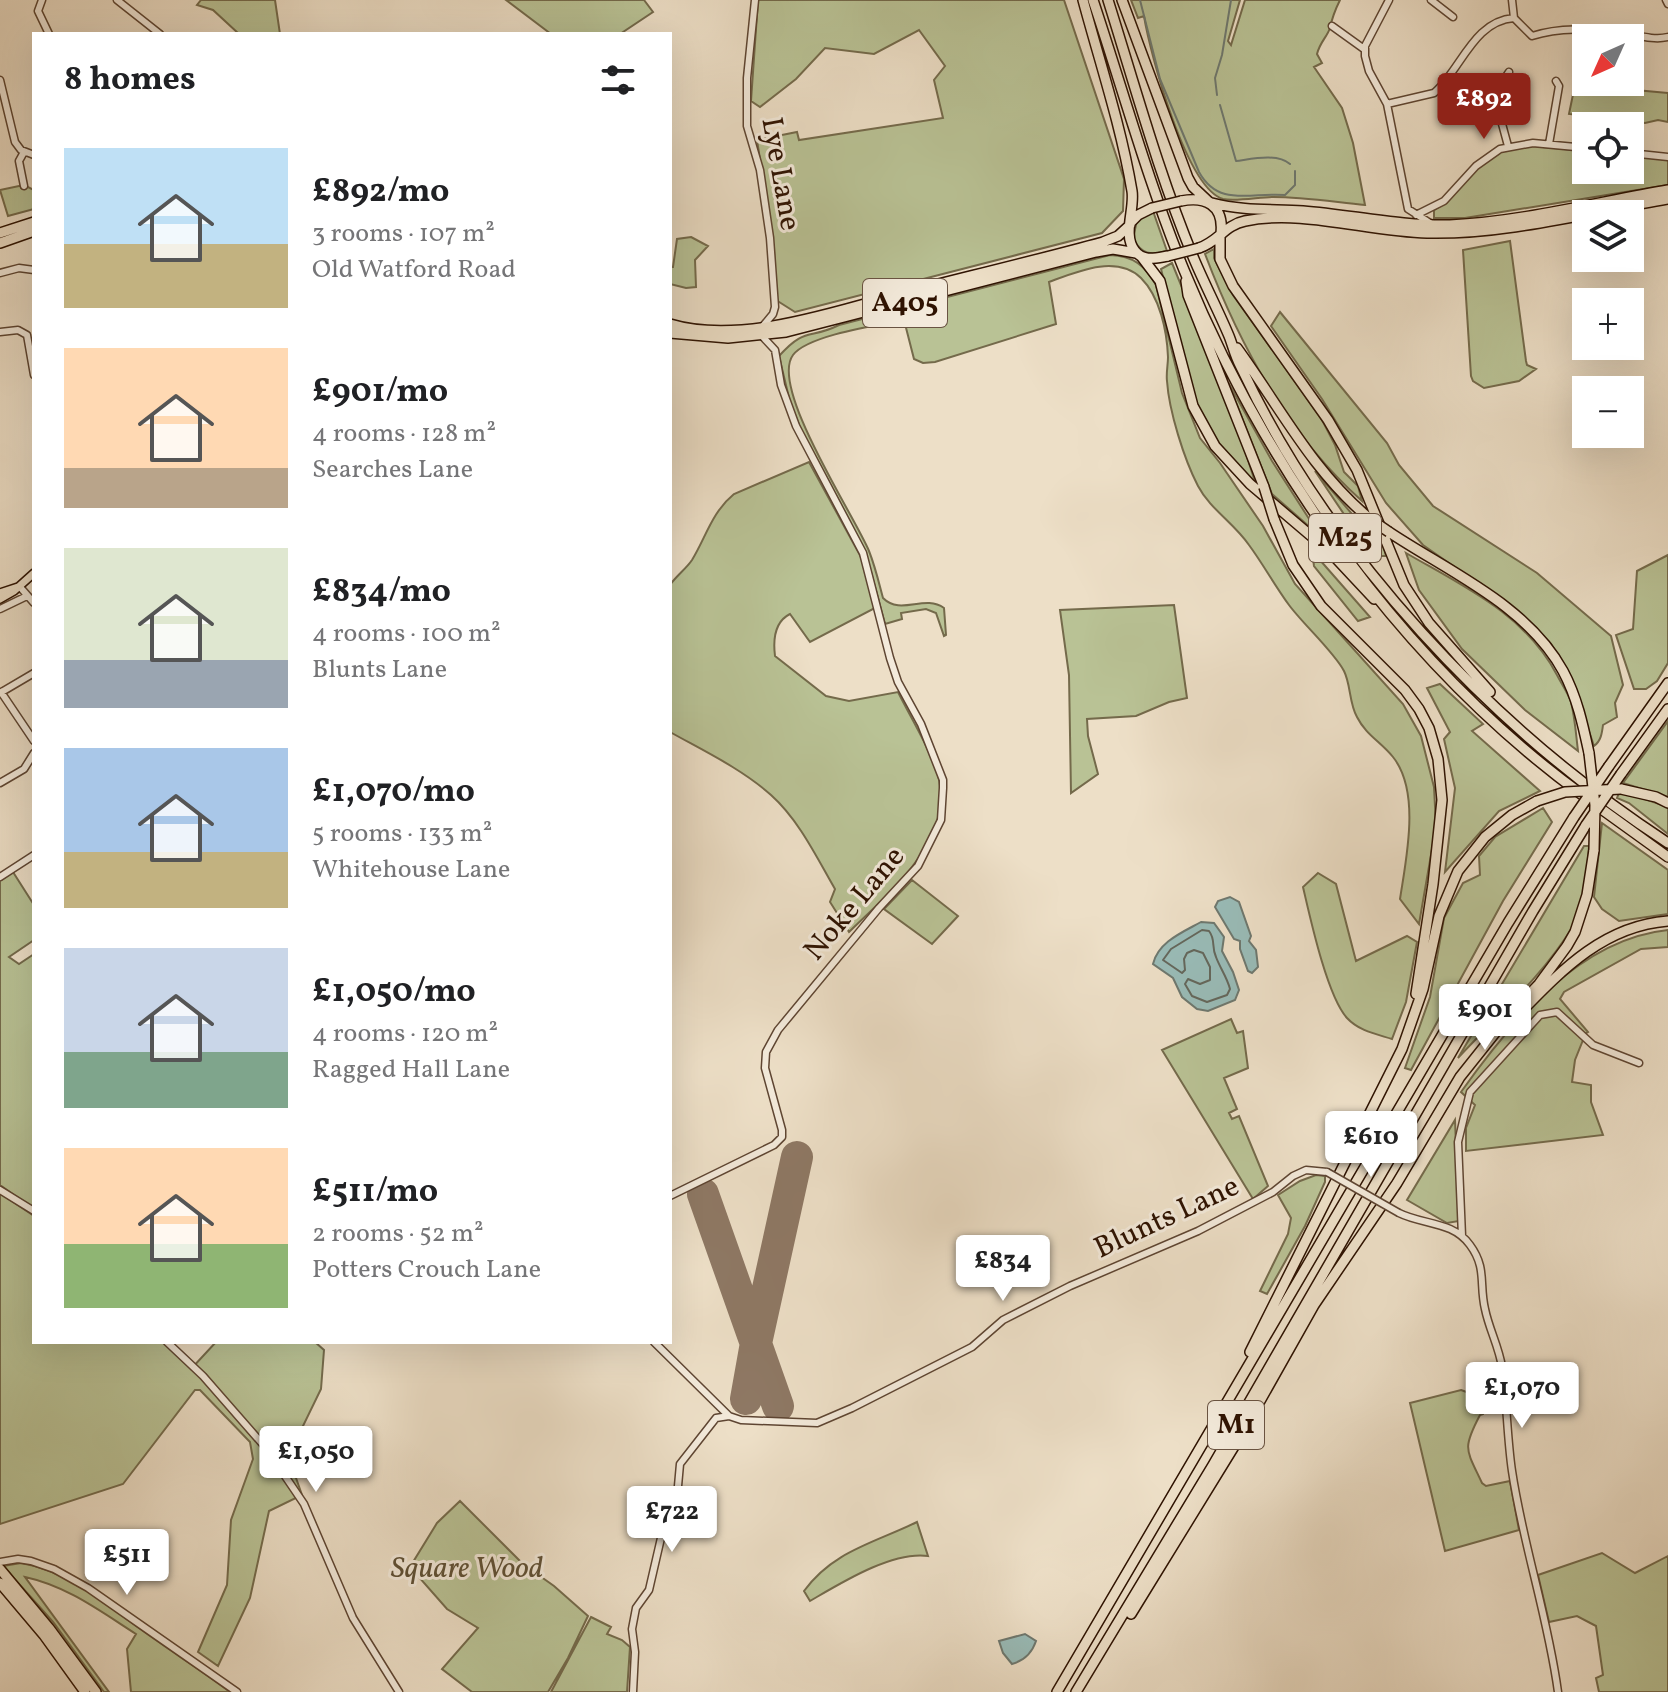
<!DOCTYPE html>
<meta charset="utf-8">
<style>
body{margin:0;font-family:Vollkorn,serif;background:#f6f6f6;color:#202124;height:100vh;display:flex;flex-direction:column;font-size:30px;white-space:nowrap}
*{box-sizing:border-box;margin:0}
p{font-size:26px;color:#757577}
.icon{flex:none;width:44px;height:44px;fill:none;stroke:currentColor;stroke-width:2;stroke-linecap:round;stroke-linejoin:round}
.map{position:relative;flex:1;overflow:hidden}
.side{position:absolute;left:32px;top:32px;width:640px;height:1312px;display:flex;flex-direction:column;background:#fff;border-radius:0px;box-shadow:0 8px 32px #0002}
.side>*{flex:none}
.needle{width:52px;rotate:225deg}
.buttons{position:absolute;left:1572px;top:24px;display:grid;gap:16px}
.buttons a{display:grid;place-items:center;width:72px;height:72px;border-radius:0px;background:#fff;box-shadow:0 8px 32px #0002;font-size:40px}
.price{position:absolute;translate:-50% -68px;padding:0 18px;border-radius:8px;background:#fff;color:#222;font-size:26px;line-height:52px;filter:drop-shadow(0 2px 4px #0008)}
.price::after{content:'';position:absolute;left:50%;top:48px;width:24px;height:18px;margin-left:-12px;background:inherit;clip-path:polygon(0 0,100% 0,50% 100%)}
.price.on{background:#8f2418;color:#fff}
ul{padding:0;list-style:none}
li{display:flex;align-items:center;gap:24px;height:200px;padding:0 32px}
li span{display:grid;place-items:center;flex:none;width:224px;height:160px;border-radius:0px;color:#555}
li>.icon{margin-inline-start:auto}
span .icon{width:96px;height:96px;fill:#fffc;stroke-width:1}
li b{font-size:34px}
h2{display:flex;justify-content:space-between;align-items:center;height:96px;padding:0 32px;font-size:34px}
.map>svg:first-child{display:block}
.green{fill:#b9c295;stroke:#746a4b;stroke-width:2}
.water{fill:#99bcb8;stroke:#6e786f;stroke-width:2}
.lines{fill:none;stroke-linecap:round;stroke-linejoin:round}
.shore{stroke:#64675c;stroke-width:2}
.stream{stroke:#6e786f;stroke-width:2}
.runway{stroke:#8e7864;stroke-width:32}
.minor-casing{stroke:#5e4532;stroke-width:9}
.major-casing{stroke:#2e1201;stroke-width:10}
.highway-casing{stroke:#2e1201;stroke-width:12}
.minor{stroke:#f3eadb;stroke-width:6}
.major{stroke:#eddfc7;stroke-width:7}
.highway{stroke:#eddfc7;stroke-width:9}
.minor-bridge-casing{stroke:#5e4532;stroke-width:9;stroke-linecap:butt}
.highway-bridge-casing{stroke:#2e1201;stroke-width:12;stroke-linecap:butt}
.minor-bridge{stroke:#f3eadb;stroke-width:6}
.highway-bridge{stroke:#eddfc7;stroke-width:9}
.labels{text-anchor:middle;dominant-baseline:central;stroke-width:6;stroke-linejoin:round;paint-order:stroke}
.shield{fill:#f3eadb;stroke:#695342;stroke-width:2}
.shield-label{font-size:28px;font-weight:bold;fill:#2e1201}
.street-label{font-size:30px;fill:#2e1201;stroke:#f3eadb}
.park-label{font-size:30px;font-style:italic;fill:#5f5035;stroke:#f3eadb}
</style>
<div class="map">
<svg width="1668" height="1692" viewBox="0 0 1668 1692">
<rect width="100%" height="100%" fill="#eddfc7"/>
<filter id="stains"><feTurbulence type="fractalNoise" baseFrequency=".0025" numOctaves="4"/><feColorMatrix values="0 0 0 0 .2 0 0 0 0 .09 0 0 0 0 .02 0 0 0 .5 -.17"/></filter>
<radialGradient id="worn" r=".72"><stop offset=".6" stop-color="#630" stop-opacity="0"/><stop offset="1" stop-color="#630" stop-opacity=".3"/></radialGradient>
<!-- green -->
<path class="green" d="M201,0H275L280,34H239L213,10L197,5Z
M506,0H644L653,12L620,34H551Z
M758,0H1064L1124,179L1123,211L1102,233L795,312L776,300L774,251L757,140L797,132L799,140L943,118L934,80L945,66L919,30L874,54L825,48L796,79L760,107L751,101Z
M1131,0H1240L1228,41L1231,45L1245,0H1340C1335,10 1332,18 1330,28C1327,37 1320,42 1317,54L1322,63L1314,67L1342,108L1353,143L1365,205C1334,202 1303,197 1273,197C1260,197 1235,202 1223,199C1186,188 1150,53 1144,16L1138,18Z
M1579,65L1586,66V82H1592V86L1668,93V122L1658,120L1645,123L1569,114Z
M1532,146L1586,151V170H1630V155L1668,160V185L1465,218H1434V210C1460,196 1472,163 1501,151C1510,147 1523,148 1532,146Z
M19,186H26L34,190V209L8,216L0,190Z
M1153,211L1167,251C1150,256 1142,254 1133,239L1137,220Z
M691,237L708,246L695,260L696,287L686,288L670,284V267H673L677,239Z
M1510,241L1526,361L1527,365L1536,369L1519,381L1484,388L1473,381L1471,376L1463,250Z
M1214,249V258L1233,295L1321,418L1335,445L1344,472L1358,486L1362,501C1288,435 1240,346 1205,254Z
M1110,255C1133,256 1145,265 1156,285L1182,393L1200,438L1220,463L1263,526L1295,584L1403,704L1421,736L1434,787L1436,826L1419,924L1400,899C1406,859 1421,792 1393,757C1381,742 1366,735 1357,717C1349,703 1351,685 1344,671C1334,652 1303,624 1289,605C1275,586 1263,564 1249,545C1234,523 1210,509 1198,486C1184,459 1169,411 1167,381C1166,373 1168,365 1168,357C1167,331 1160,297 1141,278C1116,254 1076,272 1049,282L1056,324L935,362L923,363L914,359L904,320C879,325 808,335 793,355C769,387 854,515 869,551C875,566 879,583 883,598C901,616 924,594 944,608L946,635L944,636L936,613L926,609L901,613L902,619L885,624L871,572L812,457L790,402L779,356C806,326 809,340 839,325Z
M1172,263L1232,410L1256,485L1219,447L1194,398L1161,269Z
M1280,312L1387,443L1399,465L1433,506L1537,573L1611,636L1623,685L1615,703L1617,717L1603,725C1602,733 1601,741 1594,746L1570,675L1551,644L1515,609L1423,545L1386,503L1322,399L1271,326Z
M1228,382L1272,461L1320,536L1272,494Z
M809,462L862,559L875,608L810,642L790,614C774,622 773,640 775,656L826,696L849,701L898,692C910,716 924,739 934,763C963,833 893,889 849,932L830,902L835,889C817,858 799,820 771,795C742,769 704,751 670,732V585C676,576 686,569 692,560C706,537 712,512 734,494Z
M1315,471L1352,514L1381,536L1386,556H1372Z
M1312,551L1370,617L1358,621L1314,566Z
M1406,553C1463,586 1525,614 1557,675C1561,683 1568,693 1571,702C1575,718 1576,735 1578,751L1525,710L1462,649L1419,590Z
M1668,555V663L1657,681L1646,689H1634L1616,635L1633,629L1637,571Z
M1174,605L1187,698L1169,702L1136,716L1087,719L1088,736L1098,774L1071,793L1069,675L1060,610Z
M1440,684L1483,724L1472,731L1540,791L1499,811L1445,872L1455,788L1444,739L1450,732L1427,688Z
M1668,721V797L1623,783Z
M1619,793L1633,795L1668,807V834L1629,803L1617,798Z
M1543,808L1552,822L1503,901L1411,1070L1405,1068L1430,997L1444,918L1463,883L1480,875L1479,856L1495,837Z
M1602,823L1668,870V914L1619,921L1602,909L1594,897Z
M1584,846H1589C1587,872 1586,903 1573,926C1544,975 1497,1016 1458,1058Z
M13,872L34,905V940L9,957L19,964L34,954V1209L0,1185V881Z
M1318,873L1336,884L1356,961L1407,936L1417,942L1406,1002L1392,1039C1376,1034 1359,1031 1347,1018C1327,996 1310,917 1303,887Z
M912,880L958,916L932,944L884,909Z
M1668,930V947L1641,949L1564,992L1560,999L1588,1032L1580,1037L1583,1040L1575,1060L1572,1082L1591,1085V1102L1603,1135L1466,1151V1128L1475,1105L1461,1092C1510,1023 1579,939 1668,930Z
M1231,1019L1237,1033L1243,1031L1248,1068L1224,1078L1237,1109L1229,1113L1232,1119L1239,1116L1268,1186L1253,1199L1162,1050Z
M1455,1120L1459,1221L1447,1223L1407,1200Z
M1316,1175L1325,1176V1182L1305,1226L1267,1294L1260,1291L1288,1234L1291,1218L1278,1195L1300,1181Z
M0,1193L34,1216V1342H166L191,1369L216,1342H315L324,1350L321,1389L284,1465L296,1478L302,1495L269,1511L250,1598L218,1666L198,1652L227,1585L231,1520L253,1459L250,1442L200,1390H195L123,1484L0,1524Z
M1461,1390L1483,1398V1414L1480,1415C1462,1449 1466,1449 1482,1483L1486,1486L1510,1481L1519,1530L1445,1551L1410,1403Z
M460,1501L523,1564L554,1586L588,1616L568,1658L548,1692H472L442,1669L478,1628L447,1609L410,1567L437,1523Z
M917,1522L928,1556C892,1551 841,1583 810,1601L804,1591C833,1551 874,1543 917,1522Z
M1602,1553L1635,1573L1668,1556V1692H1599L1596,1678L1603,1675L1596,1626L1577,1616L1549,1622L1538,1575Z
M21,1563C68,1571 102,1601 139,1628C169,1650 201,1670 230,1692H131L127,1649L136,1634C100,1611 67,1586 25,1577L109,1692H104L53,1622L3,1566Z
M591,1617L611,1627L607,1634L622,1640L630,1647L627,1692H551Z"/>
<!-- water -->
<path class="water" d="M1230,897L1239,902L1251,936L1249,941L1256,950L1258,967L1252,973L1248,971L1240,949V941L1234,939L1215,907L1218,901Z
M1201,922L1214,923L1224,937L1222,951L1233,972L1239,990L1235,1000L1208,1011L1197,1009L1182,997L1173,978L1153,964C1158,942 1183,932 1201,922Z
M1025,1634L1036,1641C1032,1653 1023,1661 1012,1664L1003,1653L999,1641Z"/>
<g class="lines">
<!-- shore -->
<path class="shore" d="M1202,930L1209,931C1216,940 1211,946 1216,957C1220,968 1227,977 1230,989L1227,995L1207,1002L1192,996L1185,984L1188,979L1200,984L1210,980V967L1203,953L1194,950L1187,953L1184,959L1185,970L1182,973L1163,960L1171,949Z"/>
<!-- stream -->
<path class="stream" d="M1140,0L1160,79L1199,172C1219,208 1251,192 1285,195L1295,185V171
M1217,95L1215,78L1222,55L1231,0
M1220,105L1236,161C1252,159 1277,153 1290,164"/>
<!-- runway -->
<path class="runway" d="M703,1194L778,1406
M746,1399L756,1343L797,1157"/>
<!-- minor casing -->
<g class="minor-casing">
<path id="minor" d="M42,0L38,11L49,34
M117,0L160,34
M755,0L747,78V126L760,170L770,238L775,307L773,314L763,326
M1389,0L1365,46V56L1369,71L1387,104L1408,209L1430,223
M1431,0L1453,17
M1512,0L1514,18
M1666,0L1668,4
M1514,18L1532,36C1560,27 1589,29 1619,32C1635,34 1652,41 1668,37
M1332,26L1364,49
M0,80L15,142L21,150L34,155
M1387,104L1434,93C1461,70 1473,21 1514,18
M1549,144L1559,86L1556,81
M1508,146L1495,98L1497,90L1509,72
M1630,153L1668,157
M24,186L19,161L24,152
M1416,215L1444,201L1476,166L1500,149L1533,143L1586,148
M0,273L19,268L34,270
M0,332L18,330L27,335L34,375
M20,587L34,603
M0,609L27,596
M1,692L34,741
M0,693L34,673
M0,783L24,769L34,753
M0,877L34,855
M0,1190L34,1211
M670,1196L774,1145L782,1137V1130L765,1068L766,1052L778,1030L879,908L918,866L941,820L943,788V780L921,724L898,682L890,658L863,553L796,426L781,385L775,350L762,336
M1399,1213C1423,1225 1453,1221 1470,1245C1487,1268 1479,1284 1485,1309C1489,1329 1499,1347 1502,1367C1507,1402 1507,1437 1512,1471C1523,1545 1548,1617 1558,1692
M1462,1236L1458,1142L1470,1092L1540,1015L1557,1012L1593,1045L1639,1063
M167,1342L203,1376L266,1448L304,1504L353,1618L399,1692
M654,1342L729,1416
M0,1562L18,1559L31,1561L54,1569L88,1588L237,1692
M633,1692L635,1652L632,1629L636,1608L649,1590L661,1538L676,1508L680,1464L716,1418L729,1416L741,1420L817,1423L852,1408L972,1347L1003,1320L1070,1286L1198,1231L1273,1192L1293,1176L1306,1170L1327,1172"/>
</g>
<!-- major casing -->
<g class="major-casing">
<path id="major" d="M0,593L18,587
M0,599L14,591L34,573"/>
</g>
<!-- highway casing -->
<g class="highway-casing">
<path id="highway" d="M1083,0C1100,63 1121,126 1132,191C1135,209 1122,235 1135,251C1143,262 1156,258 1168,256
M1093,0C1123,90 1148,182 1184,270C1267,472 1404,664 1581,794
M1108,0C1135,86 1159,175 1194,259C1205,285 1218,310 1229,336C1233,346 1235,356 1240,365C1329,555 1493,729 1668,843
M1122,0L1188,178L1193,187L1209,202
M1181,201C1205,196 1224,205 1221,233
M1212,203C1243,211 1272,209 1303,211C1352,215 1401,226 1450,225C1520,222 1598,202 1668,190
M1131,222L1138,215L1152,208
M0,233L34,222
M1220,236V259L1233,286L1328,420L1357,470L1404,585L1429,623L1490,692
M0,243L34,231
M1199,248C1218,242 1225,225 1245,221C1302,209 1369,232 1427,233C1504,235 1591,212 1668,199
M1141,256L1160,281L1193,406L1215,446L1250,484L1330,552L1374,599
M1186,281L1188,295L1264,487
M670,324C743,346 843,309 915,290C978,274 1041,259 1103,242L1118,236L1130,225
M670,333L728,338L786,332L1096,252L1113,249L1136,253
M1237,348C1280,407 1312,471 1370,519
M1274,519L1293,565L1321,606L1405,690L1419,709L1429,728L1438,759L1442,800L1433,884L1416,994
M1389,532C1449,572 1527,605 1563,671C1577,697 1583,725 1589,753
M1609,766L1668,683
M1621,774L1668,709
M1621,789L1656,797L1668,803
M1593,803L1668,857
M1516,1017C1560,972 1602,926 1668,921
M1250,1352L1402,1049L1423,989L1439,916L1458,871L1485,837L1512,815L1537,801
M0,1569L49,1628L96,1692
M0,1583L44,1635L85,1692
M1131,1614L1238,1440L1314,1305L1397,1183L1460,1077L1507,1018L1539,984L1567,946L1575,932L1587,895L1594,850
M1057,1692L1508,923L1574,817
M1076,1692L1213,1465L1533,911L1586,825"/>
</g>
<!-- minor -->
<use href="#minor" class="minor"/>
<!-- major -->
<use href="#major" class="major"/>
<!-- highway -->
<use href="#highway" class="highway"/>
<!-- minor-bridge casing -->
<g class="minor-bridge-casing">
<path id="minor-bridge" d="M1327,1172L1399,1213"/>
</g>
<!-- highway-bridge casing -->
<g class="highway-bridge-casing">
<path id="highway-bridge" d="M1152,208L1181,201
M1168,256L1199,248
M1264,487L1274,519
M1370,519L1389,532
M1589,753L1595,805L1594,850
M1537,801L1565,792L1621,789
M1574,817L1609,766
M1586,825L1621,774"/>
</g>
<!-- minor-bridge -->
<use href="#minor-bridge" class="minor-bridge"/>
<!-- highway-bridge -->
<use href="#highway-bridge" class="highway-bridge"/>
</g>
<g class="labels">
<!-- shield labels -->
<g class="shield">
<rect x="863" y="279" width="84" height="48" rx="6"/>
<rect x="1309" y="514" width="72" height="48" rx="6"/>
<rect x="1208" y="1401" width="56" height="48" rx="6"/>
</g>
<g class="shield-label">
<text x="905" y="303">A405</text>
<text x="1345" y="538">M25</text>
<text x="1236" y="1425">M1</text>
</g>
<!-- street labels -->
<g class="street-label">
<text transform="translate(780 174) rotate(80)">Lye Lane</text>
<text transform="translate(855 904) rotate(-50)">Noke Lane</text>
<text transform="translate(1167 1218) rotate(-25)">Blunts Lane</text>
</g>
<!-- park labels -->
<g class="park-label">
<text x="467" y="1569">Square Wood</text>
</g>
</g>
<rect width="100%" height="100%" filter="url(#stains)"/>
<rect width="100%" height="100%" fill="url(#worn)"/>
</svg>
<div class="buttons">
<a><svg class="needle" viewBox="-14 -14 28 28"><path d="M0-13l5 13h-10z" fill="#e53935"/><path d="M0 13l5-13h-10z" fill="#757577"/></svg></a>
<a><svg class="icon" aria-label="locate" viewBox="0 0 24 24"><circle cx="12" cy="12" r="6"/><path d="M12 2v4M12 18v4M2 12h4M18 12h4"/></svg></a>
<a><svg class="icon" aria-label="layers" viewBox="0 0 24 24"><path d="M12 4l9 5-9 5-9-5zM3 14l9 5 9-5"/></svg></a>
<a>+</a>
<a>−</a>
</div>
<b class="price on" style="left:1484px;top:141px">£892</b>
<b class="price" style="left:1485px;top:1052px">£901</b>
<b class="price" style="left:1371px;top:1179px">£610</b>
<b class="price" style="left:1003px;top:1303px">£834</b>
<b class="price" style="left:1522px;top:1430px">£1,070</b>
<b class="price" style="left:316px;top:1494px">£1,050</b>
<b class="price" style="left:672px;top:1554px">£722</b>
<b class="price" style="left:127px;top:1597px">£511</b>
<section class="side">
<h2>8 homes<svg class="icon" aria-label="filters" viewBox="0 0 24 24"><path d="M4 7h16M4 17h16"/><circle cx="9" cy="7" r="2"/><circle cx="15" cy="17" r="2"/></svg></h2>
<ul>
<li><span style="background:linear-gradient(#bfe0f5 60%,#c2b280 0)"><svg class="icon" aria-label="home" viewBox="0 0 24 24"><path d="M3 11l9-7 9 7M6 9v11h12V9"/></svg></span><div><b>£892/mo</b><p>3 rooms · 107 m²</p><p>Old Watford Road</p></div></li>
<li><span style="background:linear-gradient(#ffd9b3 75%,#b9a48a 0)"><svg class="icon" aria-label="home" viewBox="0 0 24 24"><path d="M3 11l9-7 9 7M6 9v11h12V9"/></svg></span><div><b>£901/mo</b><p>4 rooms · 128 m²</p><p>Searches Lane</p></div></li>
<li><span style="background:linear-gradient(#dfe7d0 70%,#9aa5b1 0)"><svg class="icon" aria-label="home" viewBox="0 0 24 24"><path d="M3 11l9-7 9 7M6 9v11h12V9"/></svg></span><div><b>£834/mo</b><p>4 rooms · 100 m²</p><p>Blunts Lane</p></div></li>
<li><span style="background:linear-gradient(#a9c7e8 65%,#c2b280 0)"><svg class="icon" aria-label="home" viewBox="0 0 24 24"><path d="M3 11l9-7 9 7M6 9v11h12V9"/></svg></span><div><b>£1,070/mo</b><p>5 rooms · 133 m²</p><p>Whitehouse Lane</p></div></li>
<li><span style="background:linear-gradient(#c9d6e8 65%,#7fa58c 0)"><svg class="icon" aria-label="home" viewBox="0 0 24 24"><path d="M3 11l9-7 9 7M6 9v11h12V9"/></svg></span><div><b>£1,050/mo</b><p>4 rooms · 120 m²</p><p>Ragged Hall Lane</p></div></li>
<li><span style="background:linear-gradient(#ffd9b3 60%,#8fb573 0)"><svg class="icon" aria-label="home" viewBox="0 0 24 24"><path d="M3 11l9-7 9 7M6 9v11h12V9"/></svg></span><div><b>£511/mo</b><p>2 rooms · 52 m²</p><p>Potters Crouch Lane</p></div></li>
</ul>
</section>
</div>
